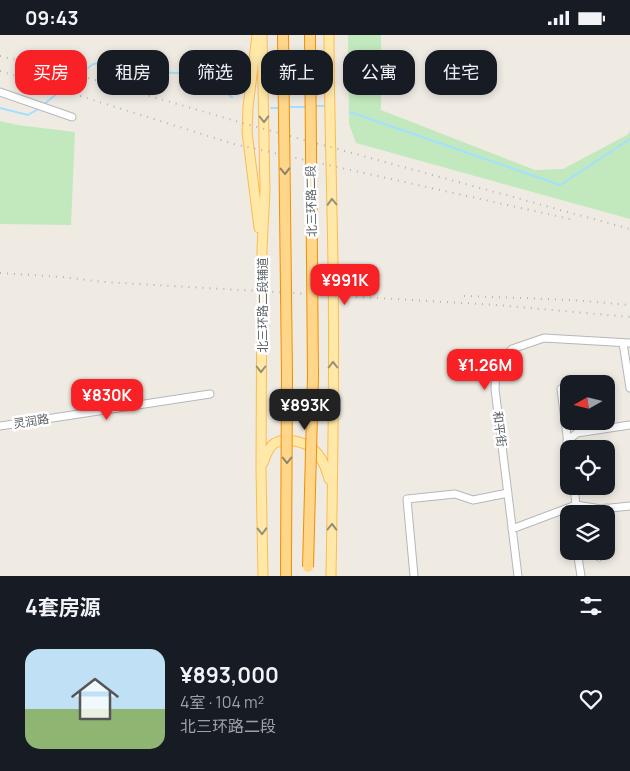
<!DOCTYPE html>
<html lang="zh">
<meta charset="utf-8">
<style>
body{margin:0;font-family:Manrope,"Noto Sans SC",sans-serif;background:#20242c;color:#f1f3f6;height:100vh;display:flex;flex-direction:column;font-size:19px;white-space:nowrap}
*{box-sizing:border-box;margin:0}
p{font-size:16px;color:#9ea1a6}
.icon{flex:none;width:28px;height:28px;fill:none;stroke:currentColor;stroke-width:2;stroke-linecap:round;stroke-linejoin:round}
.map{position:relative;height:541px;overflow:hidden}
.panel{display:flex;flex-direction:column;background:#171b24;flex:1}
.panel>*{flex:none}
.top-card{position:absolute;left:15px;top:15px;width:600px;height:45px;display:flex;gap:10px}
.needle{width:32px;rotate:262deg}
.tools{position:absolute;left:560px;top:340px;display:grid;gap:10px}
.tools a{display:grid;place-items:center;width:55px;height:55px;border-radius:10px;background:#171b24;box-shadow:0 2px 8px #0003;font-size:25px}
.price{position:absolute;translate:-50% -42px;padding:0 11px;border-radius:10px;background:#f72126;color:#fff;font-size:16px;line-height:32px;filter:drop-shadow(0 1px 2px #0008)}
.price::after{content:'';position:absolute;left:50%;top:30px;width:15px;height:11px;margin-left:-8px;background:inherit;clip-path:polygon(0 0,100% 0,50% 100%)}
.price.on{background:#222;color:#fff}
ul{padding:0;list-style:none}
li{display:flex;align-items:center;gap:15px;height:125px;padding:0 25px}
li+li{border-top:1px solid #363941}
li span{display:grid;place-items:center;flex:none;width:140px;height:100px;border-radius:15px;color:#555}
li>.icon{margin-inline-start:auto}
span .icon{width:60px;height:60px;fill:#fffc;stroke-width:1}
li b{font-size:21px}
h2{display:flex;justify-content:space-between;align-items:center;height:60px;padding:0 25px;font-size:21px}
.chip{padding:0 18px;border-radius:15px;background:#171b24;box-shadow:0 2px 8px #0003;font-size:18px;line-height:45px}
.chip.on{background:#f72126;color:#fff}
.status{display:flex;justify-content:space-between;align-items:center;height:35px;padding:0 25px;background:#171b24;direction:ltr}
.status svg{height:14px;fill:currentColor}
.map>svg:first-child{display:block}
.park{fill:#c2e9bd}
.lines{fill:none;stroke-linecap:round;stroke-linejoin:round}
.stream{stroke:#a3e0ff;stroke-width:2}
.minor-casing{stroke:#b4b7bb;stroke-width:9}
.major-casing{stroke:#fdbb4f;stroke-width:11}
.highway-casing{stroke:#f28f00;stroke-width:12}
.minor{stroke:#fff;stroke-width:7}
.major{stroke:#ffe8a8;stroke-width:9}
.highway{stroke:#ffd68a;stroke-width:10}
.rail{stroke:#b3b4b5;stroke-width:2;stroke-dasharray:1 6;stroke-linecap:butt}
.highway-bridge-casing{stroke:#f28f00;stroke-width:12;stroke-linecap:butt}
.highway-bridge{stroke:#ffd68a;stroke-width:10}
.oneway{stroke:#94907c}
.oneway2{stroke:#8c8470}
.labels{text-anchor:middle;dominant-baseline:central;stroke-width:5;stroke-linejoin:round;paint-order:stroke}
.street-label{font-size:12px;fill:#5b6165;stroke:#fff}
</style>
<div class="status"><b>09:43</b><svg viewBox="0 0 49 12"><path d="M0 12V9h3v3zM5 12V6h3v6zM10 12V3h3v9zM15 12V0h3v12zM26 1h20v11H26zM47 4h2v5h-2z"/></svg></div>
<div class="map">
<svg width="630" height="541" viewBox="0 0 630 541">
<rect width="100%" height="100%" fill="#efebe3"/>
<!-- park -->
<path class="park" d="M348,0H381V75L535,135L563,134L627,100L630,96V184L356,108L349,89Z
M0,86L18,90L75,97L71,190L0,189Z"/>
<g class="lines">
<!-- stream -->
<path class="stream" d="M43,70L93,29L112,26L149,36L188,39L217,51L232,62
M314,71H325
M289,72H306
M0,73L28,80L40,73
M271,73H281
M350,77L560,150L630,104"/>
<!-- minor casing -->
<g class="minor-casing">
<path id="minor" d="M0,57L72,82
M623,308L630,353
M561,354L569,416
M0,391L210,359
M567,406L577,398L630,390
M574,451L576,470
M512,494L576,470L601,474L630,471
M606,505L608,502L606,473
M577,516L581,541
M599,522L602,516
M414,541L407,464L455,459L473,465L508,458
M518,541L495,354L496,331L512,314L544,303L630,308"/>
</g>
<!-- major casing -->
<g class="major-casing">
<path id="major" d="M257,0L248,72L247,97L259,193
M262,0L265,156L262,214L261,435L263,541
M329,0C329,59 331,118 332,178C335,299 333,420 331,541
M263,428C266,421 268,412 275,408C286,402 307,407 315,416C323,424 326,434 329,444"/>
</g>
<!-- highway casing -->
<g class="highway-casing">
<path id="highway" d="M286,541V531"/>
</g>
<!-- minor -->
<use href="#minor" class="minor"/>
<!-- major -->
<use href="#major" class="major"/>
<!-- highway -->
<use href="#highway" class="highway"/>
<!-- rail -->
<path class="rail" d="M0,21L88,43L246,89L630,194
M0,36L234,109L570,184
M0,238L62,242L104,247L497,270L630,282
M464,261L572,265L630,270"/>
<!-- highway-bridge casing -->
<g class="highway-bridge-casing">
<path id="highway-bridge" d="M283,0L287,341L286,531
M308,532L313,341L310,0"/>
</g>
<!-- highway-bridge -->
<use href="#highway-bridge" class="highway-bridge"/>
</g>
<!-- one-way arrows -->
<defs><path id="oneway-chevron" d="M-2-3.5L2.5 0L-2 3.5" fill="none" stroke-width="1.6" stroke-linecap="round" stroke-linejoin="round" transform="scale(1.25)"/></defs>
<g class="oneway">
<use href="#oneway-chevron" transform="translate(264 84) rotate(89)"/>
<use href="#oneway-chevron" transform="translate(332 167) rotate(-92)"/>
<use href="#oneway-chevron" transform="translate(333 330) rotate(-90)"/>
<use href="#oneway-chevron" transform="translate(261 334) rotate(90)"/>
<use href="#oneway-chevron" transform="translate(332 492) rotate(-89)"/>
<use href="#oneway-chevron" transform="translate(262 496) rotate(89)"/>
</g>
<g class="oneway2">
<use href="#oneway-chevron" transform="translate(285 136) rotate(89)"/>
<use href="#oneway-chevron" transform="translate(287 425) rotate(90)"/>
</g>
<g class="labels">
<!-- street labels -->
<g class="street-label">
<text transform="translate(311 166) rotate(-91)">北三环路二段</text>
<text transform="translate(262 270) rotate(-90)">北三环路二段辅道</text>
<text transform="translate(31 386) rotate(-9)">灵润路</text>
<text transform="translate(500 394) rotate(83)">和平街</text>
</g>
</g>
</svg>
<div class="tools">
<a><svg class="needle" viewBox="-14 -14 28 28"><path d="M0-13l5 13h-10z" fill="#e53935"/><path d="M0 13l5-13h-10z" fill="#9ea1a6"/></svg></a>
<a><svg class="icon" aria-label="locate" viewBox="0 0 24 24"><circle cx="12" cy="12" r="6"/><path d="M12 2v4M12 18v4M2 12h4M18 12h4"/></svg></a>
<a><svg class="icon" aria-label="layers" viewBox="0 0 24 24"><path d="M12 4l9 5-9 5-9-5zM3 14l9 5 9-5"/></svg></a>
</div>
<b class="price" style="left:345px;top:271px">¥991K</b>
<b class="price" style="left:485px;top:356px">¥1.26M</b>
<b class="price" style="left:107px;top:386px">¥830K</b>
<b class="price on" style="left:305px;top:396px">¥893K</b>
<div class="top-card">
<a class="chip on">买房</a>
<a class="chip">租房</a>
<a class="chip">筛选</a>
<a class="chip">新上</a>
<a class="chip">公寓</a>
<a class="chip">住宅</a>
</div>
</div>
<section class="panel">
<h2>4套房源<svg class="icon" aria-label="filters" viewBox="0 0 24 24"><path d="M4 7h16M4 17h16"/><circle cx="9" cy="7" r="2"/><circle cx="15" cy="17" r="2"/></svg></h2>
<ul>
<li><span style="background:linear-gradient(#bfe0f5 60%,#8fb573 0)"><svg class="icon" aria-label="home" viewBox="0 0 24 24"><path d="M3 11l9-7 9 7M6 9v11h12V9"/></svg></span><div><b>¥893,000</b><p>4室 · 104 m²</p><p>北三环路二段</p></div><svg class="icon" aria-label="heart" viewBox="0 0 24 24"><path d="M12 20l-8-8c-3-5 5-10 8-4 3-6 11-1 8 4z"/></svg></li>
</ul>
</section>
